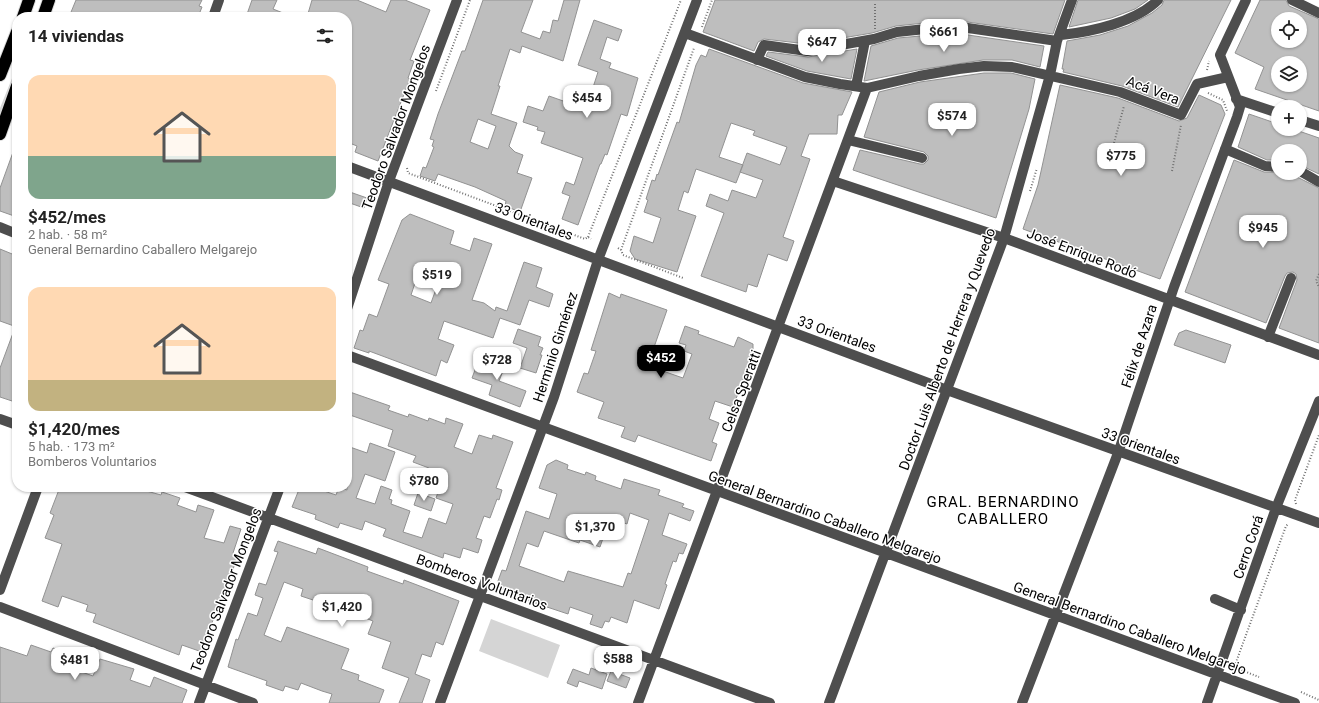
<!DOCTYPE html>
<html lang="es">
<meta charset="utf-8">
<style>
body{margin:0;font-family:Roboto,sans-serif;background:#f2f2f2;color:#222;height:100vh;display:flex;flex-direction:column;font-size:15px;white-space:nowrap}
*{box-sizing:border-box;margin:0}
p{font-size:13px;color:#767676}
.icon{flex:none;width:22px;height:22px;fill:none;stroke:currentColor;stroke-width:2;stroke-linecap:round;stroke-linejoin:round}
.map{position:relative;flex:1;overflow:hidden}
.panel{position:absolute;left:12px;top:12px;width:340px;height:480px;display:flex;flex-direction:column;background:#fff;border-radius:16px;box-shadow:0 1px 3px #0004}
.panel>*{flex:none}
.fabs{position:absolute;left:1271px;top:12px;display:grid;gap:8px}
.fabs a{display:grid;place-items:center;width:36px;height:36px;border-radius:50%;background:#fff;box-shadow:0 1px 3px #0004;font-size:20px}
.price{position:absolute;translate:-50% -34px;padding:0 9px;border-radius:8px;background:#fff;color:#222;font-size:13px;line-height:26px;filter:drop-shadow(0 1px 2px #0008)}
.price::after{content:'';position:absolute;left:50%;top:24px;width:12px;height:9px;margin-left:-6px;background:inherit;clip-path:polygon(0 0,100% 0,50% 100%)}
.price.active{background:#000;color:#fff}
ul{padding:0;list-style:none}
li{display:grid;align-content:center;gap:8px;height:212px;padding:0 16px}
li span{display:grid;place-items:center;height:124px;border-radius:12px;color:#555}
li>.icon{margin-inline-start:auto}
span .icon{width:72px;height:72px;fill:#fffc;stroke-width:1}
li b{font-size:17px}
h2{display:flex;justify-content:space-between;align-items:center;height:48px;padding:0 16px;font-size:17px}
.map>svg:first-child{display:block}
.green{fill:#d5d5d5}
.building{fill:#bebebe;stroke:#929292;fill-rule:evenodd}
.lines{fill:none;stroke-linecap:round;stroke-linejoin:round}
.highway-casing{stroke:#dbdbdb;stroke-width:14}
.path{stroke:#707070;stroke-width:2;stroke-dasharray:1 2;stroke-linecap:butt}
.minor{stroke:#4e4e4e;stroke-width:10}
.highway{stroke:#000;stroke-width:12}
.labels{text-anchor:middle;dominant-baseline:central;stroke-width:3;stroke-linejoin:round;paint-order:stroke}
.street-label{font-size:14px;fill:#000;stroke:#fff}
.neighbourhood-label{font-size:15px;letter-spacing:1px;fill:#000;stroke:#fff}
</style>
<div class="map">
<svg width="1319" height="703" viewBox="0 0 1319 703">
<rect width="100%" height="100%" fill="#fff"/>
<!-- green -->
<path class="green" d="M17,66V71L0,116V108Z
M491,619L560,645L548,678L479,651Z"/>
<!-- building -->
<path class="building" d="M76,0H202L199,6L202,7L198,17H188L181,14L180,17H69Z
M252,0H277L273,9L293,17H246Z
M312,0H357L386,12L391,0H405L430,10L410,60L414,61L408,78L410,79L378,161L355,152L357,146L347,142V17H307Z
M483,0H533L521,32L540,39L543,31L550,33L553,20L558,21L564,0H580L563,61L522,46L520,53L510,49L498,86H500L491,114L517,123L509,146L515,152L523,155L517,173L532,178L520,212L505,206L506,201L475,187L438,174L435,181L420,176L423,167L426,168L434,147L432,146L434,140L430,139L438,114L462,51H465ZM478,119L496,126L488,149L470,142Z
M715,0H1065L1053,34L953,20L896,26L872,33L807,44L764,39L758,42L754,51L703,32Z
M1078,0H1148L1135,9L1111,18L1069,27Z
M1164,0H1231L1178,107L1122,86L1063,72L1064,69H1062L1067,41L1100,35L1128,26L1152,13L1162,5Z
M1260,0H1286L1289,6L1319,19V111L1255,89L1264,67L1235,53ZM1278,19H1300V41H1278ZM1278,63H1300V85H1278Z
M594,20L622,30L618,41L607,37L600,59L611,63L609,68L638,78L627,116L621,114L607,155L605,154L601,164H600L578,225L562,219L570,196L562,193L566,182L574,185L583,158L541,143L545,132L537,130L538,127L523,122L528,106L543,111L549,96L586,109L598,72L578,65Z
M954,33L1044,46L1040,67L1012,60H983L918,70L864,81L871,46L898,38Z
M709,49L803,83L852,92L842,115H838L837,134H809L801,156L810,159L783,237L794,241L787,261L768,254L757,287L748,284L746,292L701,276L724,213L706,206L710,194L728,201L732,190L756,198L763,180L740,172L747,153L780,165L787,147L753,135L755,131L731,123L719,157L743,165L736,183L696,169L688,193L684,191L678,210L696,216L677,272L635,259L630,251L634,236L653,243L661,218L644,212L648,200L646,199L652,180L655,181L657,174L658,175L677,122L679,123L696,65L701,55L706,57Z
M857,49L851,79L807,71L766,56L768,52L808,57Z
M984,73H1011L1035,79L1029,109L996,218L853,170L860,150L920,164H924L928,160V156L924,152L864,137L879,92L920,82Z
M1060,85L1118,98L1179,121L1187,118L1199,95L1221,105L1225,114L1160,279L1023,229L1038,185Z
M1249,114L1278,124V129H1293L1319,138V174L1300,165V151H1278V160H1267L1238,147Z
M16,144H17V217L0,211V188Z
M1234,160L1264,172L1294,173L1297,177L1319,188V343L1279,328L1297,280L1296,274L1293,272L1287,273L1285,276L1266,323L1185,292Z
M347,191L367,198L364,208L347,202Z
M410,214L454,231L450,244L470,251L474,238L492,244L472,300L484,303L495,311L496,307L507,311L524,262L542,268L536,287L553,294L549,307L529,300L520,325L500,318L493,338L444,321L438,339L454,345L447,363L441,360L436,376L369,351V353L354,348L360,330L363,331L369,314L377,317L389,284L378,280L402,220ZM419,271L440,278L431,303L411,295Z
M0,249L17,256V317L14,326L0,321Z
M609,293L620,298L621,294L667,310L652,353L661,357L657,369L683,378L692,354L684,351L686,345L679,343L685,326L699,331L698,334L734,347L738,337L753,344V353L733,407L715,401L709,419L719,423L712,442L717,444L711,461L638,435L635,442L621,437L625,427L598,418L604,402L577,392L584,373L588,374L596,351L591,350Z
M16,325L17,396L15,402L0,397V368Z
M518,329L541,337L538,346L543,348L540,355H542L536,373L520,368L527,348L513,343Z
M1186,330L1231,345L1225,363L1174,345L1179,333Z
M481,354L506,363L499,381L526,391L520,407L489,395L492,385L472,378Z
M347,391L390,406L388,410L408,417L409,414L428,421L429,418L445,424L446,418L463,424L454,447L472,454L479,435L492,439L493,435L513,442L496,488L502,490L499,500L497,499L490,518L484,516L476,538L482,540L478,553L463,548L460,558L444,553L443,558L383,536L386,529L365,521L362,530L340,523L338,528L315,519L316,515L292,507L300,487H312L336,495L339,487L347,490V446L367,453L370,443L395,452L385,481L365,474L356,498L375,504L381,486L392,490L389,499L392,500L391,504L410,511L403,532L422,538L429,518L446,524L453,504L436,498L443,478L428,472L429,468L413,462L416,456L388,446L393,430L347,414Z
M556,460L568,465L567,469L585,475L586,472L596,476L595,480L621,489L624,479L660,490L658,495L684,504L682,507L694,511L690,521L669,513L662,535L687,544L683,554L679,553L676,562L673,561L665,584L667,585L659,609L634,600L627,623L611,617L609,622L605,621L602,628L590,624L593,615L570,607L568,614L505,593L498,581L502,570L506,571L526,511L549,519L557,494L539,488L547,465ZM630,513L649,520L631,574L628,573L623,587L568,571L564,582L519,566L527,543L538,547L544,531L579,543L580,540L600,547L610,518L627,524Z
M60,487H132L161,495L162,492L180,498L177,505L196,512L198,505L214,510L204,538L224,543L230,526L241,529L233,553L238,555L216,618L214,617L202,652L182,645L179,655L93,622L96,614L86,611L88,605L62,596L58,607L42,601L62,544L45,538L54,515L50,513Z
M418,493L435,499L431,511L414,505Z
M278,541L316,554L318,548L368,567L367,571L403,584L404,580L459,601L443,645L436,642L431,657L422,654L415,674L430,680L422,703H399L409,678L382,668L391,642L368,634L373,621L355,614L358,606L337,598L336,600L330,598L328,605L301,596L303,589L284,582L264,635L281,642L287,627L349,649L341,669L359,675L358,680L384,690L379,703H329L332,694L322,691L301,683L298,690L285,686L283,691L266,685L267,681L228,667L236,639L238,640L248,613L257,616L263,598L255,595L259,583L266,585L278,552L274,551Z
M31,645L51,652L53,648L80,656L76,670L93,676L100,659L134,669L130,680L150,687L154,677L187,690L182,703H0V647L27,656Z
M591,668L607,674L602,689L579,681L577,687L567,683L573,669L589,675Z
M611,671L630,678L626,688L607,681Z"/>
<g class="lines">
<!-- highway casing -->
<g class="highway-casing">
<path id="highway" d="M23,17L29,0
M43,17L49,0
M0,75L17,32
M0,134L17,86"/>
</g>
<!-- path -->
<path class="path" d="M702,27L712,0
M875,29V2
M1207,70L1209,61
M436,91L470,0
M1208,93L1223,100L1227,111
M1285,103L1296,107
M1114,143L1124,106
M407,168L408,173L585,239L588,237L591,239
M1172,171L1181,125
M1030,191L1037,168
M588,237L681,0
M618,248L621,250L623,255L683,278
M621,250L694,48
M1319,274L1316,281L1319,287
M1296,504L1295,500L1319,435
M1236,668L1259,677
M1236,669L1235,665L1286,526L1288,524
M1301,692L1319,700"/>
<!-- minor -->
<path class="minor" d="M1292,0L1319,13
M213,17L219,0
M685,33L805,77L840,84L867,88L919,76L959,69L984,66L1012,67L1120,92L1181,115L1197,84L1228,77
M1061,35C1091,32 1136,22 1158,0
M757,60L764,45L807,51L874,39L897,32L954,26L1057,41
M856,86L865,41
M1236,99L1278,113
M1300,120L1319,126
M848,140L922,158
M1225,149L1265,166L1278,167
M347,166L947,390L1319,523
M1300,171L1319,182
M833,181L1004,238L1319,355
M0,227L17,234
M347,309L389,181L457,0
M1268,337L1291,278
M347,355L1295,703
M0,419L17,425
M185,487L770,703
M0,590L38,487
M1215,599L1241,610
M0,607L253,703
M199,703L280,487
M440,703L554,397L598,260L697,0
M638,703L867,88
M829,703L1004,238L1050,75L1057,41L1072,0
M1022,703L1118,453L1174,287L1237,117L1240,107L1220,55L1246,0
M1207,703L1276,508L1319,401"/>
<!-- highway -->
<use href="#highway" class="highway"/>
</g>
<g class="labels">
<!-- street labels -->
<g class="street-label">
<text transform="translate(1153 90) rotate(21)">Acá Vera</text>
<text transform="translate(396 127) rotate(-70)">Teodoro Salvador Mongelos</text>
<text transform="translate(534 221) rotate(21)">33 Orientales</text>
<text transform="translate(1082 253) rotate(21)">José Enrique Rodó</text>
<text transform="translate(837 334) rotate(20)">33 Orientales</text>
<text transform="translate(1139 346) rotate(-72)">Félix de Azara</text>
<text transform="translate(555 347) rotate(-72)">Herminio Giménez</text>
<text transform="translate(947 349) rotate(-70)">Doctor Luis Alberto de Herrera y Quevedo</text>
<text transform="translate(741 391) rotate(-69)">Celsa Speratti</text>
<text transform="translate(1141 446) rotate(20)">33 Orientales</text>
<text transform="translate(825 517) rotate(20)">General Bernardino Caballero Melgarejo</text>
<text transform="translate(1248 547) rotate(-71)">Cerro Corá</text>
<text transform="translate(482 582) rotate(20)">Bomberos Voluntarios</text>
<text transform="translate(226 590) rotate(-69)">Teodoro Salvador Mongelos</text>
<text transform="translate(1130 628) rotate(20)">General Bernardino Caballero Melgarejo</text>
</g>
<!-- neighbourhood labels -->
<g class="neighbourhood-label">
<text x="1003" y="502">GRAL. BERNARDINO<tspan x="1003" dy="17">CABALLERO</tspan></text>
</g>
</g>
</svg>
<div class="fabs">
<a><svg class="icon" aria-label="locate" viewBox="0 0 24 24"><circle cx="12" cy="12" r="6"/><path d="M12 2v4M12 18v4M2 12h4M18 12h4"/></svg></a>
<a><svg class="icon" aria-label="layers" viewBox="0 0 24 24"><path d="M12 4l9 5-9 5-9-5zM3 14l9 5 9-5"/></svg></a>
<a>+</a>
<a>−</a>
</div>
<b class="price" style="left:944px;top:53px">$661</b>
<b class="price" style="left:822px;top:63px">$647</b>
<b class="price" style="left:587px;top:119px">$454</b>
<b class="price" style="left:952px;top:137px">$574</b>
<b class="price" style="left:1121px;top:177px">$775</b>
<b class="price" style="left:1263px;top:249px">$945</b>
<b class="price" style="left:437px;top:296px">$519</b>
<b class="price active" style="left:661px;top:379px">$452</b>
<b class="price" style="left:497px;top:381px">$728</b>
<b class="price" style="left:424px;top:502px">$780</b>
<b class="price" style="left:595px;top:548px">$1,370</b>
<b class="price" style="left:342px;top:628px">$1,420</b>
<b class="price" style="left:618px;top:680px">$588</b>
<b class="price" style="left:75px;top:681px">$481</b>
<section class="panel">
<h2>14 viviendas<svg class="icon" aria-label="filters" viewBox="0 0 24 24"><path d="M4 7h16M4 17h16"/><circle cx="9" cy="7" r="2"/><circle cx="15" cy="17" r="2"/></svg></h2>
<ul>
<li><span style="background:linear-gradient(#ffd9b3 65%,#7fa58c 0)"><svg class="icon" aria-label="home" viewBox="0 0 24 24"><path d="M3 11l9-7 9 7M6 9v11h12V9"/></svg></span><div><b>$452/mes</b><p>2 hab. · 58 m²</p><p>General Bernardino Caballero Melgarejo</p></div></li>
<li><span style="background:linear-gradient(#ffd9b3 75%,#c2b280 0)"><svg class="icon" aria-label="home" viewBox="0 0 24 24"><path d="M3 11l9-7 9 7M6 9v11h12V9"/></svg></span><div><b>$1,420/mes</b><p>5 hab. · 173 m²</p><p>Bomberos Voluntarios</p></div></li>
</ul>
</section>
</div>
